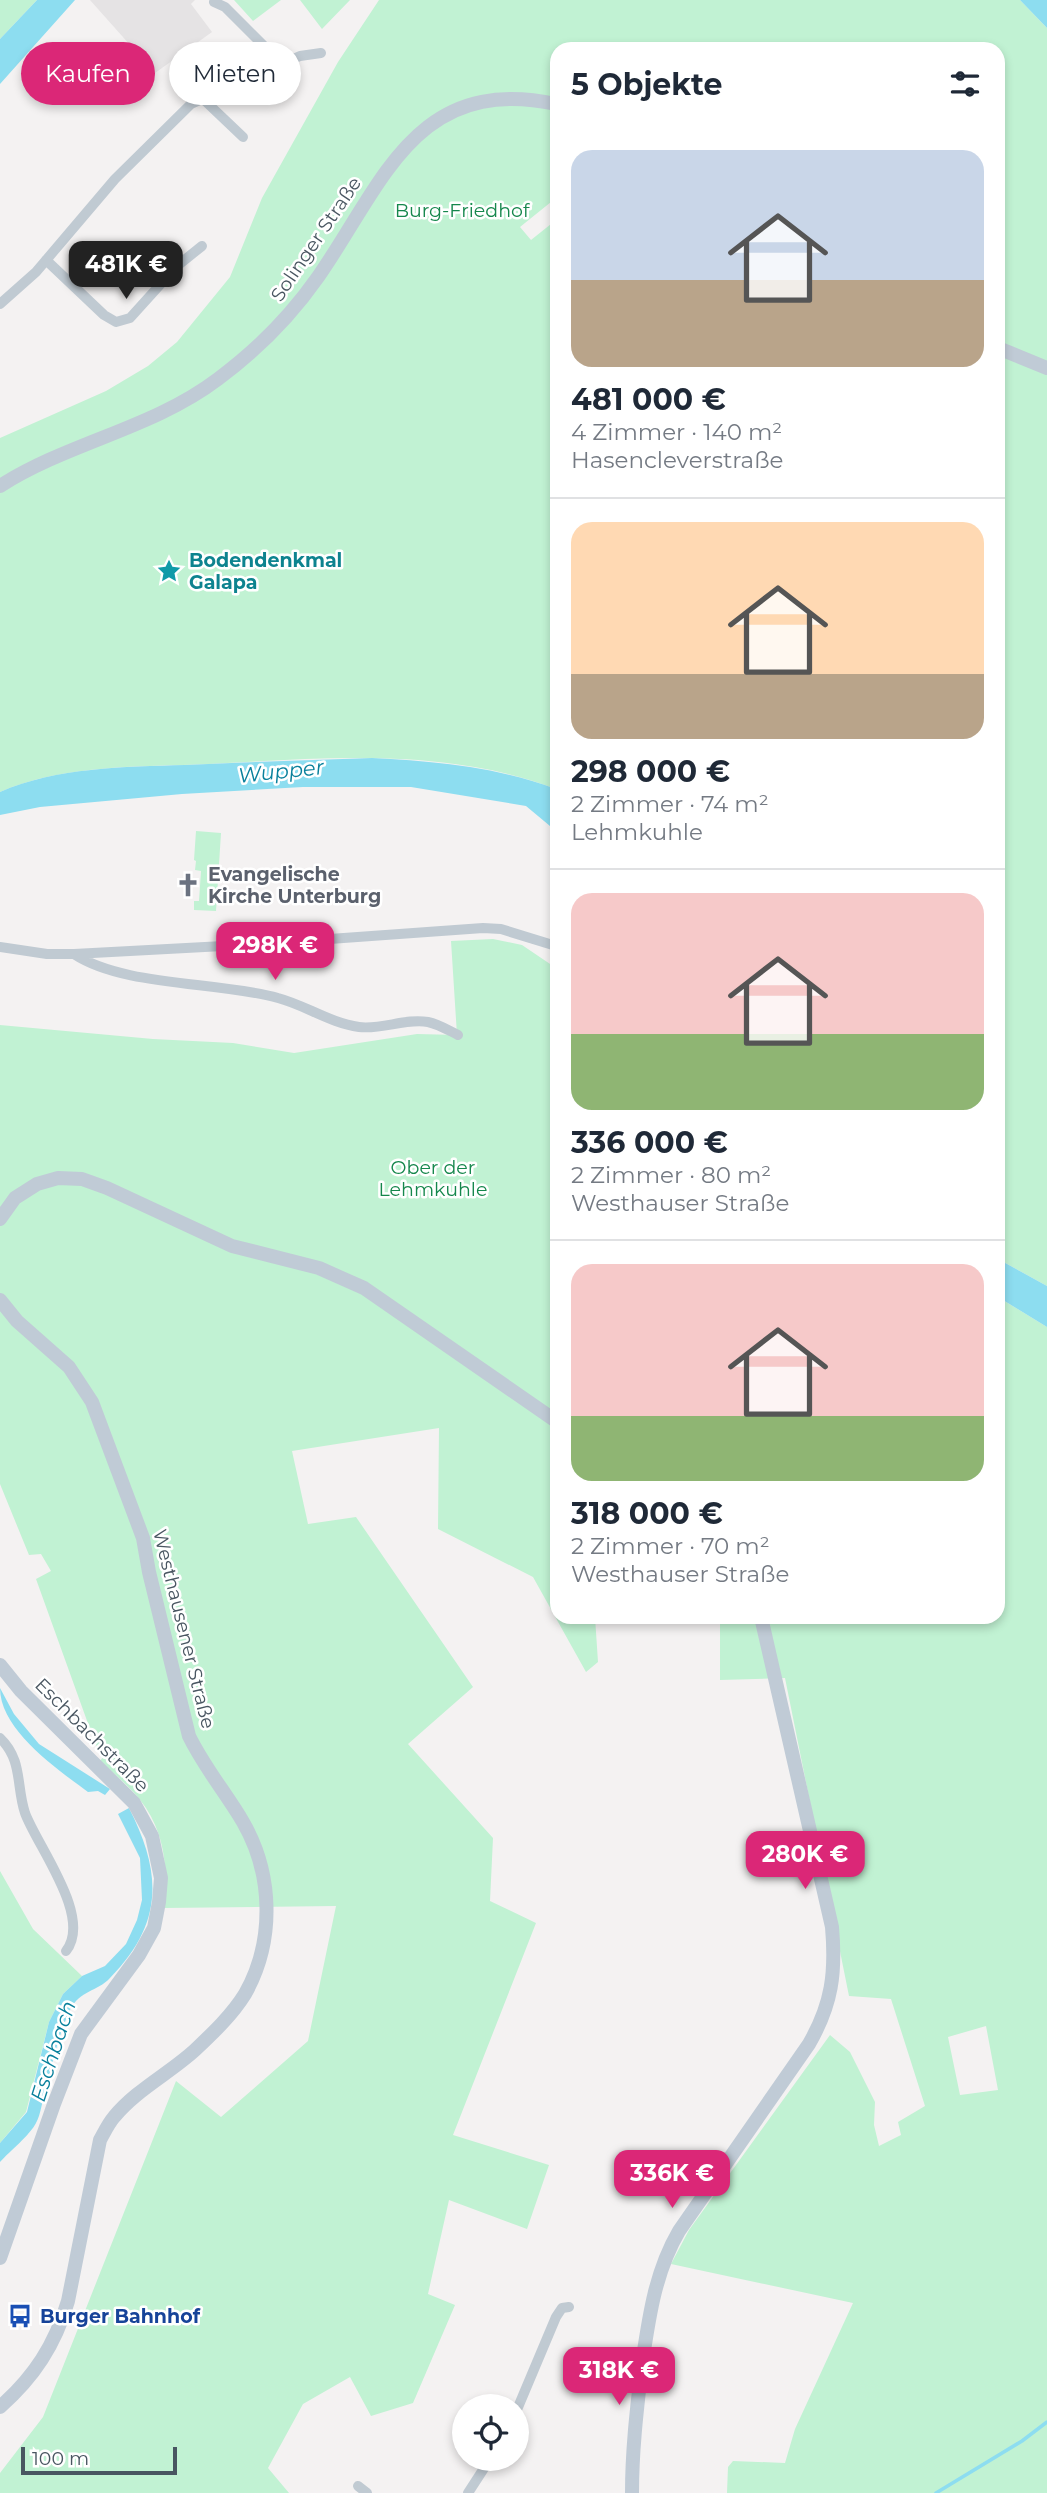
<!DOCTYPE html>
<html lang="de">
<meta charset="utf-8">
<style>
body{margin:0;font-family:Montserrat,sans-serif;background:#f2f2f3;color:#1f2937;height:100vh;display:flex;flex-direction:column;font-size:26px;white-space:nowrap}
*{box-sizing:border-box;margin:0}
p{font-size:23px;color:#747a83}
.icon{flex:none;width:38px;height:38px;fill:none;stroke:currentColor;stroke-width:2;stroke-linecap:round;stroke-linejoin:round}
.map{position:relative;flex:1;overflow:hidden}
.drawer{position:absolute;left:550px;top:42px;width:455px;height:1582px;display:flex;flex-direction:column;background:#fff;border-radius:21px;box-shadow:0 4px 10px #0003}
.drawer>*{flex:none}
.banner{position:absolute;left:21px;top:42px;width:424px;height:63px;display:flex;gap:14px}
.controls{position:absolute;left:452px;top:2394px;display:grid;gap:14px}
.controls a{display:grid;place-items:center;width:77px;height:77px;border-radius:50%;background:#fff;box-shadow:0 4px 10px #0003;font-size:35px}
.scale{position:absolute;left:21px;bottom:18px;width:156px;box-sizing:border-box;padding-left:7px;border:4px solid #495661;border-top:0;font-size:19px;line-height:24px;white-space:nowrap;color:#495661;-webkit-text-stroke:5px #fff;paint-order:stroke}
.price{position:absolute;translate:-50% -60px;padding:0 16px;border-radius:14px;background:#db2777;color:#fff;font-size:23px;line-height:46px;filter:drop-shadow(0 2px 4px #0008)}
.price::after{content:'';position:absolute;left:50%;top:42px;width:21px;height:16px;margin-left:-10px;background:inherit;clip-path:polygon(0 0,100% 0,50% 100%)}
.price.active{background:#222;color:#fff}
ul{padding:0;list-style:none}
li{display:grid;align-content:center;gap:14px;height:371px;padding:0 21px}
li+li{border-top:2px solid #e0e1e3}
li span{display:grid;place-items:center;height:217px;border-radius:21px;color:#555}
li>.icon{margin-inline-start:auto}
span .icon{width:126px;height:126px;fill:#fffc;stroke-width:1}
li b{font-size:30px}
h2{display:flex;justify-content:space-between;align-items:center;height:84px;padding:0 21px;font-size:30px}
.pill{padding:0 24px;border-radius:32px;background:#fff;box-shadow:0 4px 10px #0003;font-size:24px;line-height:63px}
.pill.active{background:#db2777;color:#fff}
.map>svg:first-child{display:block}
.education{fill:#e5e3e4}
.green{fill:#c1f2d3;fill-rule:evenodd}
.water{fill:#8dddf0}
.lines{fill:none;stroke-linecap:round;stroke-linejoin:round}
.stream{stroke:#8dddf0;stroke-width:3.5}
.minor{stroke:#c0cad2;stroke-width:10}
.secondary{stroke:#c0cbd6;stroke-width:14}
.labels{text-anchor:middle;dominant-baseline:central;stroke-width:5;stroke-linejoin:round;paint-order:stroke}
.park-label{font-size:19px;fill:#15874c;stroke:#fff}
.street-label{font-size:19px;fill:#495661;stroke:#fff}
.culture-label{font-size:19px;font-weight:bold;fill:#0d838f;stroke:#fff;text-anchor:start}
.worship-label{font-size:19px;font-weight:bold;fill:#5b616d;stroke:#fff;text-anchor:start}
.transit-label{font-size:19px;font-weight:bold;fill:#164399;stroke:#fff;text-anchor:start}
.water-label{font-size:21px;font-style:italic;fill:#09809c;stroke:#fff}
</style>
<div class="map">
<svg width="1047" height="2493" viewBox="0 0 1047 2493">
<rect width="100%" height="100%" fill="#f4f2f2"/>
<!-- education -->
<path class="education" d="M90,0H195L191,4L212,32L155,73Z"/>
<!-- green -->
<path class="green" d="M0,0H37L0,39Z
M234,0H281L253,21Z
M300,0H350L322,29Z
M379,0H1020L1047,28V1286L998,1259V49H556V198L520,227L531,240L556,220V789C447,747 324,758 209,764C141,767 64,764 0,792V438L106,391L148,366L177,342L230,277L262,198L338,62Z
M196,831L221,833L216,911L194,910V901H199L201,871L195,870L196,861L194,860Z
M493,939L522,945L556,968V1617H595L598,1662L586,1672L533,1577L438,1529L439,1428L292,1451L308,1524L356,1517L473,1687L408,1744L493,1838L490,1901L536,1923L453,2135L549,2165L527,2229L449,2200L428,2294L455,2305L413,2403L371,2416L350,2377L303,2404L268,2468L289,2493H0V2473L43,2417L176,2081L221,2117L308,2041L336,1906L163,1908C168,1873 166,1839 146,1808C134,1790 115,1775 100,1761L103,1757L95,1743L36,1579L51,1571L41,1554L29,1555L0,1484V1025L153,1039L233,1043L294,1053L417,1034L457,1035L451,941Z
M998,1297L1047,1327V2493H727L728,2467L733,2461L785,2463L795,2429L853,2303L671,2264L689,2230L830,2035L850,2052L875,2102L874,2125L879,2146L901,2135L898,2122L925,2106L891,1999L849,1996L785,1678L720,1680V1617H998ZM986,2026L998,2090L960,2095L948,2037Z
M0,1871L33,1929L82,1976L63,1994L49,2022L26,2112L0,2143Z"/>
<!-- water -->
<path class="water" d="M37,0H75L0,84V39Z
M1020,0H1047V28Z
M372,758C434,761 498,767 556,789V831L526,806L411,787H303L182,794L40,807L0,815V792C57,767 124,767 185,765C247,762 310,760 372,758Z
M998,1259L1047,1286V1327L998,1297Z
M0,1688L14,1714L39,1744L110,1789L105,1795L98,1791L88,1792C57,1769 0,1730 0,1688Z
M129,1808C162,1873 164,1923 110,1978C97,1992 80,1990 70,2010C58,2036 52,2065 45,2092C42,2101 41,2114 36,2123C30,2135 10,2151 0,2162V2143L27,2112L49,2022L63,1994L82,1976L105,1966L126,1944L137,1920L142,1900L140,1858L118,1814Z"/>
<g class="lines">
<!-- stream -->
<path class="stream" d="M936,2493L1022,2441L1047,2422"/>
<!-- minor -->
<path class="minor" d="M214,2L225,7L282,64
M202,98L243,137
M46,260L104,315L116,322L130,318L177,266L202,246
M0,304L36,272L115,179L191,104L300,56L321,53
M0,947L47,954H74L260,944L483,928L501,929L556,946
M74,954C124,987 218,981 278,998C305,1005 330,1023 359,1027C382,1030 405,1018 428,1022C438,1024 448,1030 458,1035
M0,1738C23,1760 16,1786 25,1813C37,1846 93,1917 66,1951
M516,2412L556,2317L562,2308L569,2307
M358,2486L367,2493
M468,2493L490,2459"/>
<!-- secondary -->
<path class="secondary" d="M998,348L1047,368
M0,486C69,442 152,429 218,379C257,350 290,317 318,277C383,184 415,74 556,104
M0,1219L15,1198L37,1184L58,1178L82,1179L107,1188L232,1246L319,1268L364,1288L556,1421
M0,1300L17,1321L69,1367L92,1402L143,1538L149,1572L189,1736C204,1767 226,1793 243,1822C273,1874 275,1941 245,1994C232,2015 213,2033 195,2050C170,2073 136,2090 114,2117C108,2124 104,2133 100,2140L68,2301C55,2345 34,2377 0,2407
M0,1665L21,1691L134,1803L152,1836L161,1878L159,1902L154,1928L139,1955L81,2034L54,2104L0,2258
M632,2493C632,2449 637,2408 642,2364C649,2317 655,2272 679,2231L809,2044C832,2004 836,1973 832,1927L761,1617"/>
</g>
<!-- icons -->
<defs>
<g id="sight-bare" transform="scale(1.89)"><path d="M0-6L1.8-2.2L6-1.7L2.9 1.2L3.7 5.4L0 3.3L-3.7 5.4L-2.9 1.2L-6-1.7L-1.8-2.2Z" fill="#0f9aa8" stroke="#fff" stroke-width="2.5" paint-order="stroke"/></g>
<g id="church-bare" transform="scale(1.89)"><path d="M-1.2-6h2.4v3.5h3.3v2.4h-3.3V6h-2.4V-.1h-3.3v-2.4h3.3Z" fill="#6b7280" stroke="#fff" stroke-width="2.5" paint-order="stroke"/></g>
<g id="bus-bare" transform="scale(1.89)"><path d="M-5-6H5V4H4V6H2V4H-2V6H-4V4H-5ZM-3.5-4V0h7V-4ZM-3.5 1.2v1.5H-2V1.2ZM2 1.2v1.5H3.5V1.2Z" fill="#1a4fb4" stroke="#fff" stroke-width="2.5" paint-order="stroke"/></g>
</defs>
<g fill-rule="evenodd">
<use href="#sight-bare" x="169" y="571"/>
<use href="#church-bare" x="188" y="885"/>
<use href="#bus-bare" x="20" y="2316"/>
</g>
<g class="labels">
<!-- park labels -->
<g class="park-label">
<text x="462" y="210">Burg-Friedhof</text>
<text x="433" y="1167">Ober der<tspan x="433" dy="22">Lehmkuhle</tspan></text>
</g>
<!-- street labels -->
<g class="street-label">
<text transform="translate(316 239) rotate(-56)">Solinger Straße</text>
<text transform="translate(184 1629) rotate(76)">Westhausener Straße</text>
<text transform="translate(92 1735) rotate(45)">Eschbachstraße</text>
</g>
<!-- culture labels -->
<g class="culture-label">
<text x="189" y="560">Bodendenkmal<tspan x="189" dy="22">Galapa</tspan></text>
</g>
<!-- worship labels -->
<g class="worship-label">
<text x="208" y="874">Evangelische<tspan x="208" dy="22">Kirche Unterburg</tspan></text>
</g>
<!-- transit labels -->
<g class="transit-label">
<text x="40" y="2316">Burger Bahnhof</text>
</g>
<!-- water labels -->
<g class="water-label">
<text transform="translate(281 771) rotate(-6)">Wupper</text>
<text transform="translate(53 2051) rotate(-72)">Eschbach</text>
</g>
</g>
</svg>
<div class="controls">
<a><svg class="icon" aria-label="locate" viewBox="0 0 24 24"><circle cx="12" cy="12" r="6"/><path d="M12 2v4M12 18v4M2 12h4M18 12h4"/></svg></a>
</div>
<div class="scale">100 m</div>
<b class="price active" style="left:126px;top:301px">481K €</b>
<b class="price" style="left:275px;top:982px">298K €</b>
<b class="price" style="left:805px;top:1891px">280K €</b>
<b class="price" style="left:672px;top:2210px">336K €</b>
<b class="price" style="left:619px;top:2407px">318K €</b>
<div class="banner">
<a class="pill active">Kaufen</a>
<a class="pill">Mieten</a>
</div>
<section class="drawer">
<h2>5 Objekte<svg class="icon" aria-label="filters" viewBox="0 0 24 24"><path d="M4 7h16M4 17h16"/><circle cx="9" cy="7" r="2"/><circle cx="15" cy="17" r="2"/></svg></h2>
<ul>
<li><span style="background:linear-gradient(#c9d6e8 60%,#b9a48a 0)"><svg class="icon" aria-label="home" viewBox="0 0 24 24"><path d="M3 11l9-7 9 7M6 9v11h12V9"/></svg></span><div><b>481 000 €</b><p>4 Zimmer · 140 m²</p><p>Hasencleverstraße</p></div></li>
<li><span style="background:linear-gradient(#ffd9b3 70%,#b9a48a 0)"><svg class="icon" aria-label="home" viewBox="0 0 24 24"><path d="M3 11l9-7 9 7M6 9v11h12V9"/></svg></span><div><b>298 000 €</b><p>2 Zimmer · 74 m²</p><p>Lehmkuhle</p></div></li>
<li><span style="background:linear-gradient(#f6c9c9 65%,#8fb573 0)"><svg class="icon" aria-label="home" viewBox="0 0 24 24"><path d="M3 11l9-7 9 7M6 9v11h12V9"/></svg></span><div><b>336 000 €</b><p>2 Zimmer · 80 m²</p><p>Westhauser Straße</p></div></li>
<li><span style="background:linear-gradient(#f6c9c9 70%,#8fb573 0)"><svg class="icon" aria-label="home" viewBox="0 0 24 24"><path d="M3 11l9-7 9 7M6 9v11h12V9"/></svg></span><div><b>318 000 €</b><p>2 Zimmer · 70 m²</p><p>Westhauser Straße</p></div></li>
</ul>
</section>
</div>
